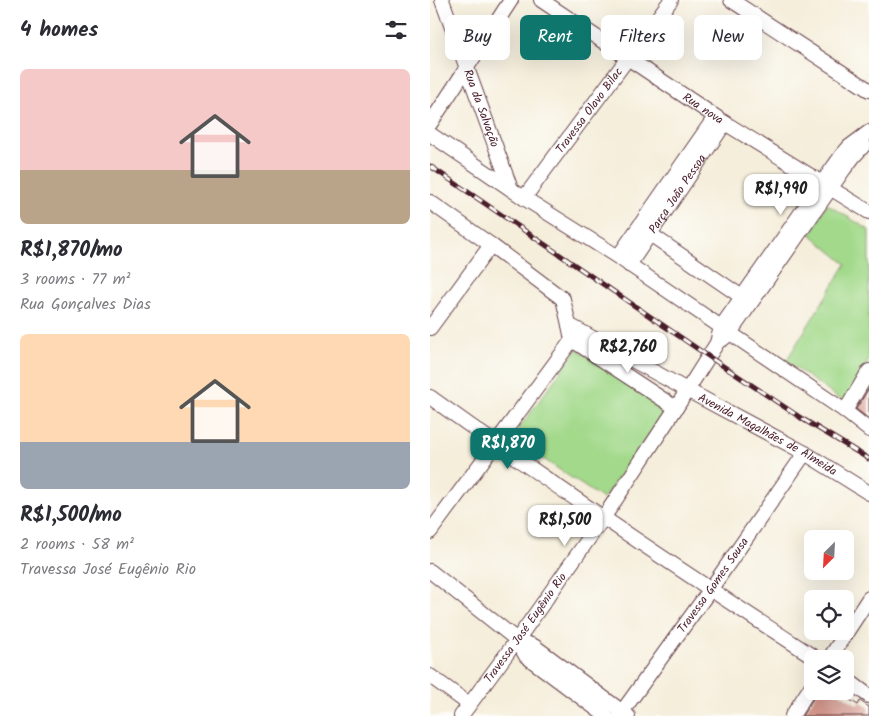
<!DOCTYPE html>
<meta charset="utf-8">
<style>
body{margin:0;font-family:Kalam,sans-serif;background:#f7f7f7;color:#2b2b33;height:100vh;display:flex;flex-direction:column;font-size:19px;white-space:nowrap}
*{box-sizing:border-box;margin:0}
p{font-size:16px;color:#7c7c81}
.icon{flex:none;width:28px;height:28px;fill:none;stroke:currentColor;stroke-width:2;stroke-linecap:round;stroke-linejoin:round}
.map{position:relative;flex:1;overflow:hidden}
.side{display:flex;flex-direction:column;background:#fff;width:430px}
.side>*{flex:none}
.guide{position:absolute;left:15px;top:15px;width:349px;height:45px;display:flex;gap:10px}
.needle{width:32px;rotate:204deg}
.fabs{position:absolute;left:374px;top:530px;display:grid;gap:10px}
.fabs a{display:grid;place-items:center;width:50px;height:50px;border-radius:8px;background:#fff;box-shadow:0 5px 20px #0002;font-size:25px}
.price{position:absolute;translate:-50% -42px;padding:0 11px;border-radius:10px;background:#fff;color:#222;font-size:16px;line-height:32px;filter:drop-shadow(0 1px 2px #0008)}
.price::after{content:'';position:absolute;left:50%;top:30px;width:15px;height:11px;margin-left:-8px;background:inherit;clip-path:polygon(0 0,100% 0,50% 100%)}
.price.on{background:#0f766e;color:#fff}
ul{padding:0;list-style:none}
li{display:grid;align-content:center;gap:10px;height:265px;padding:0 20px}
li span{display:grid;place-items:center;height:155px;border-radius:8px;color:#555}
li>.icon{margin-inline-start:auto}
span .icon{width:90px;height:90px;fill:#fffc;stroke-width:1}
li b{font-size:21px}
h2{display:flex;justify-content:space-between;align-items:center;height:60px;padding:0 20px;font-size:21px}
.chip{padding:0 18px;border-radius:8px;background:#fff;box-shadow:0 5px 20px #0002;font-size:18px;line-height:45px}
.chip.on{background:#0f766e;color:#fff}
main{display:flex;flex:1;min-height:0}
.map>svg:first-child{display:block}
.green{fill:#a2d98a;stroke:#767c5a}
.building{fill:#d4968b}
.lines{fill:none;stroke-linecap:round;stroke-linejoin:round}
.minor-casing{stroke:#643e45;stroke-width:16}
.minor{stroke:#fff;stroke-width:14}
.rail-casing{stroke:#4a1f2b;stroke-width:5}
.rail{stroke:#fdfcf7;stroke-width:3;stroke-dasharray:9;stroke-linecap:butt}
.labels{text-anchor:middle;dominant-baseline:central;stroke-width:4;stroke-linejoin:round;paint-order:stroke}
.street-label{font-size:12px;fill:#4a1f2b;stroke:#fdfcf7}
</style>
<main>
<section class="side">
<h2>4 homes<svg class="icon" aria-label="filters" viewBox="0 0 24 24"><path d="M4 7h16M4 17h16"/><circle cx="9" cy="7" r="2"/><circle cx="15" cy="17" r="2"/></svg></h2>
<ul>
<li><span style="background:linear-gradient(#f6c9c9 65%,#b9a48a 0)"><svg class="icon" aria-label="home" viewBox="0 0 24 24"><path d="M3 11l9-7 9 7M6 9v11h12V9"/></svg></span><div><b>R$1,870/mo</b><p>3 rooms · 77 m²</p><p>Rua Gonçalves Dias</p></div></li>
<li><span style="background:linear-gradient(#ffd9b3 70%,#9aa5b1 0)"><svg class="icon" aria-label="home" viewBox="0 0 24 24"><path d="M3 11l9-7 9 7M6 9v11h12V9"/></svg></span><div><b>R$1,500/mo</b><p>2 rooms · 58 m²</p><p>Travessa José Eugênio Rio</p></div></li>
</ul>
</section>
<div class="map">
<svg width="439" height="716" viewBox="0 0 439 716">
<rect width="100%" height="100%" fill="#fdfcf7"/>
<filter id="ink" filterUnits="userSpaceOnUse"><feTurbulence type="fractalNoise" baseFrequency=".02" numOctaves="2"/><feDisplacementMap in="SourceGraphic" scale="10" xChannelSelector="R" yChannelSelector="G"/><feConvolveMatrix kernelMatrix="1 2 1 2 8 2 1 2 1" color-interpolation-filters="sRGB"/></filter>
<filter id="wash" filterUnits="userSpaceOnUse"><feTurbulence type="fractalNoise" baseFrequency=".0096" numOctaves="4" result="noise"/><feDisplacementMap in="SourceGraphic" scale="20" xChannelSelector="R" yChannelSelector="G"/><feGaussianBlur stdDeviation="1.12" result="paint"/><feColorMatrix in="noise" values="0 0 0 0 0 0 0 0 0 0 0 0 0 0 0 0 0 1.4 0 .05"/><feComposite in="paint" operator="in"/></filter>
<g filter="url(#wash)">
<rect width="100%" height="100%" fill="#f5eedb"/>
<!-- green -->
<path class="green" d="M397,204L439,230V360L415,403L356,361L416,264L381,235Z
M147,349L236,410L173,499L82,438Z"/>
<g id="blocks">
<!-- building -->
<path class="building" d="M439,388V419L426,409Z
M388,691H406L428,705L430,701L439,707V716H372Z"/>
</g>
</g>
<g filter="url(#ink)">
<use href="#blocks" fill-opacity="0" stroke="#643e45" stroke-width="1"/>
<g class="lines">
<!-- minor casing -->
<g class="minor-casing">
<g id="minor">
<path id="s1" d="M12,0L81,189"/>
<path id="s2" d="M111,0L295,123L439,212"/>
<path d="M301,0L439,90"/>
<path d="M0,124L81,0"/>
<path d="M0,134L94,198L188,257L415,411L439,430"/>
<path id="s3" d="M94,198L241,0"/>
<path id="s4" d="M0,202L61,245L133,299L139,325L257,390L375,453L439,493"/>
<path d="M220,234L312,297"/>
<path d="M188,257L285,117"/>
<path id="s5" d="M199,265L295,123"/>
<path d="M0,328L61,245"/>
<path d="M293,339L300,333L414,169L424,156L434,145"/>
<path d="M142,340L246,408"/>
<path d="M0,397C126,488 256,574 387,659"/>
<path d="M415,411L439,371"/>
<path d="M0,532L142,340L139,325"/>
<path d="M0,571L87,640L104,646L198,716"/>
<path d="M87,640L96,656L176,716"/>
<path d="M399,659L439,598"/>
<path d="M0,676L39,704"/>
<path d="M415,678L439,696"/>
<path id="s6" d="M31,716L87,640L174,517L246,408L287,343L291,327L392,183L412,155L419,147L439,132"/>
<path id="s7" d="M189,716L280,590L375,453"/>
<path d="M362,716L382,685"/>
</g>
</g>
<!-- minor -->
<use href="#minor" class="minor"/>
<!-- rail casing -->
<g class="rail-casing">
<path id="rail" d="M0,166L278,356L371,418L439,459"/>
</g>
<!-- rail -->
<use href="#rail" class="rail"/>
</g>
</g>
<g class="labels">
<!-- street labels -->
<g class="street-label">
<text stroke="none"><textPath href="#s1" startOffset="115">Rua da Salvação</textPath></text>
<text stroke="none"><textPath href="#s2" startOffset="195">Rua nova</textPath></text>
<text stroke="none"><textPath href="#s3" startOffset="109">Travessa Olavo Bilac</textPath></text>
<text stroke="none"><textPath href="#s5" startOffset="86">Parça João Pessoa</textPath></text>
<text stroke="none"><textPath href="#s4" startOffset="418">Avenida Magalhães de Almeida</textPath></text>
<text stroke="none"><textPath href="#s7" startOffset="161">Travessa Gomes Sousa</textPath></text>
<text stroke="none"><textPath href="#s6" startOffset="109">Travessa José Eugênio Rio</textPath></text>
</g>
</g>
</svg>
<div class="fabs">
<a><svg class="needle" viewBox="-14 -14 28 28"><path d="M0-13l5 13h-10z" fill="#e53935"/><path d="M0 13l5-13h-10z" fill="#7c7c81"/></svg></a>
<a><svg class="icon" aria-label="locate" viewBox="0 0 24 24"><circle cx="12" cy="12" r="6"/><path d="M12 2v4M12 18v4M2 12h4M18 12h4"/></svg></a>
<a><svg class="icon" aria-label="layers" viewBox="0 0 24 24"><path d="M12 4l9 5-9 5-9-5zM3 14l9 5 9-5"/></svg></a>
</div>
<b class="price" style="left:351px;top:216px">R$1,990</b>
<b class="price" style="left:198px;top:374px">R$2,760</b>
<b class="price on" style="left:78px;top:470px">R$1,870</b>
<b class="price" style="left:135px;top:547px">R$1,500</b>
<div class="guide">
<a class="chip">Buy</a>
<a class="chip on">Rent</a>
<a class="chip">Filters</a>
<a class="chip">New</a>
</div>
</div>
</main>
